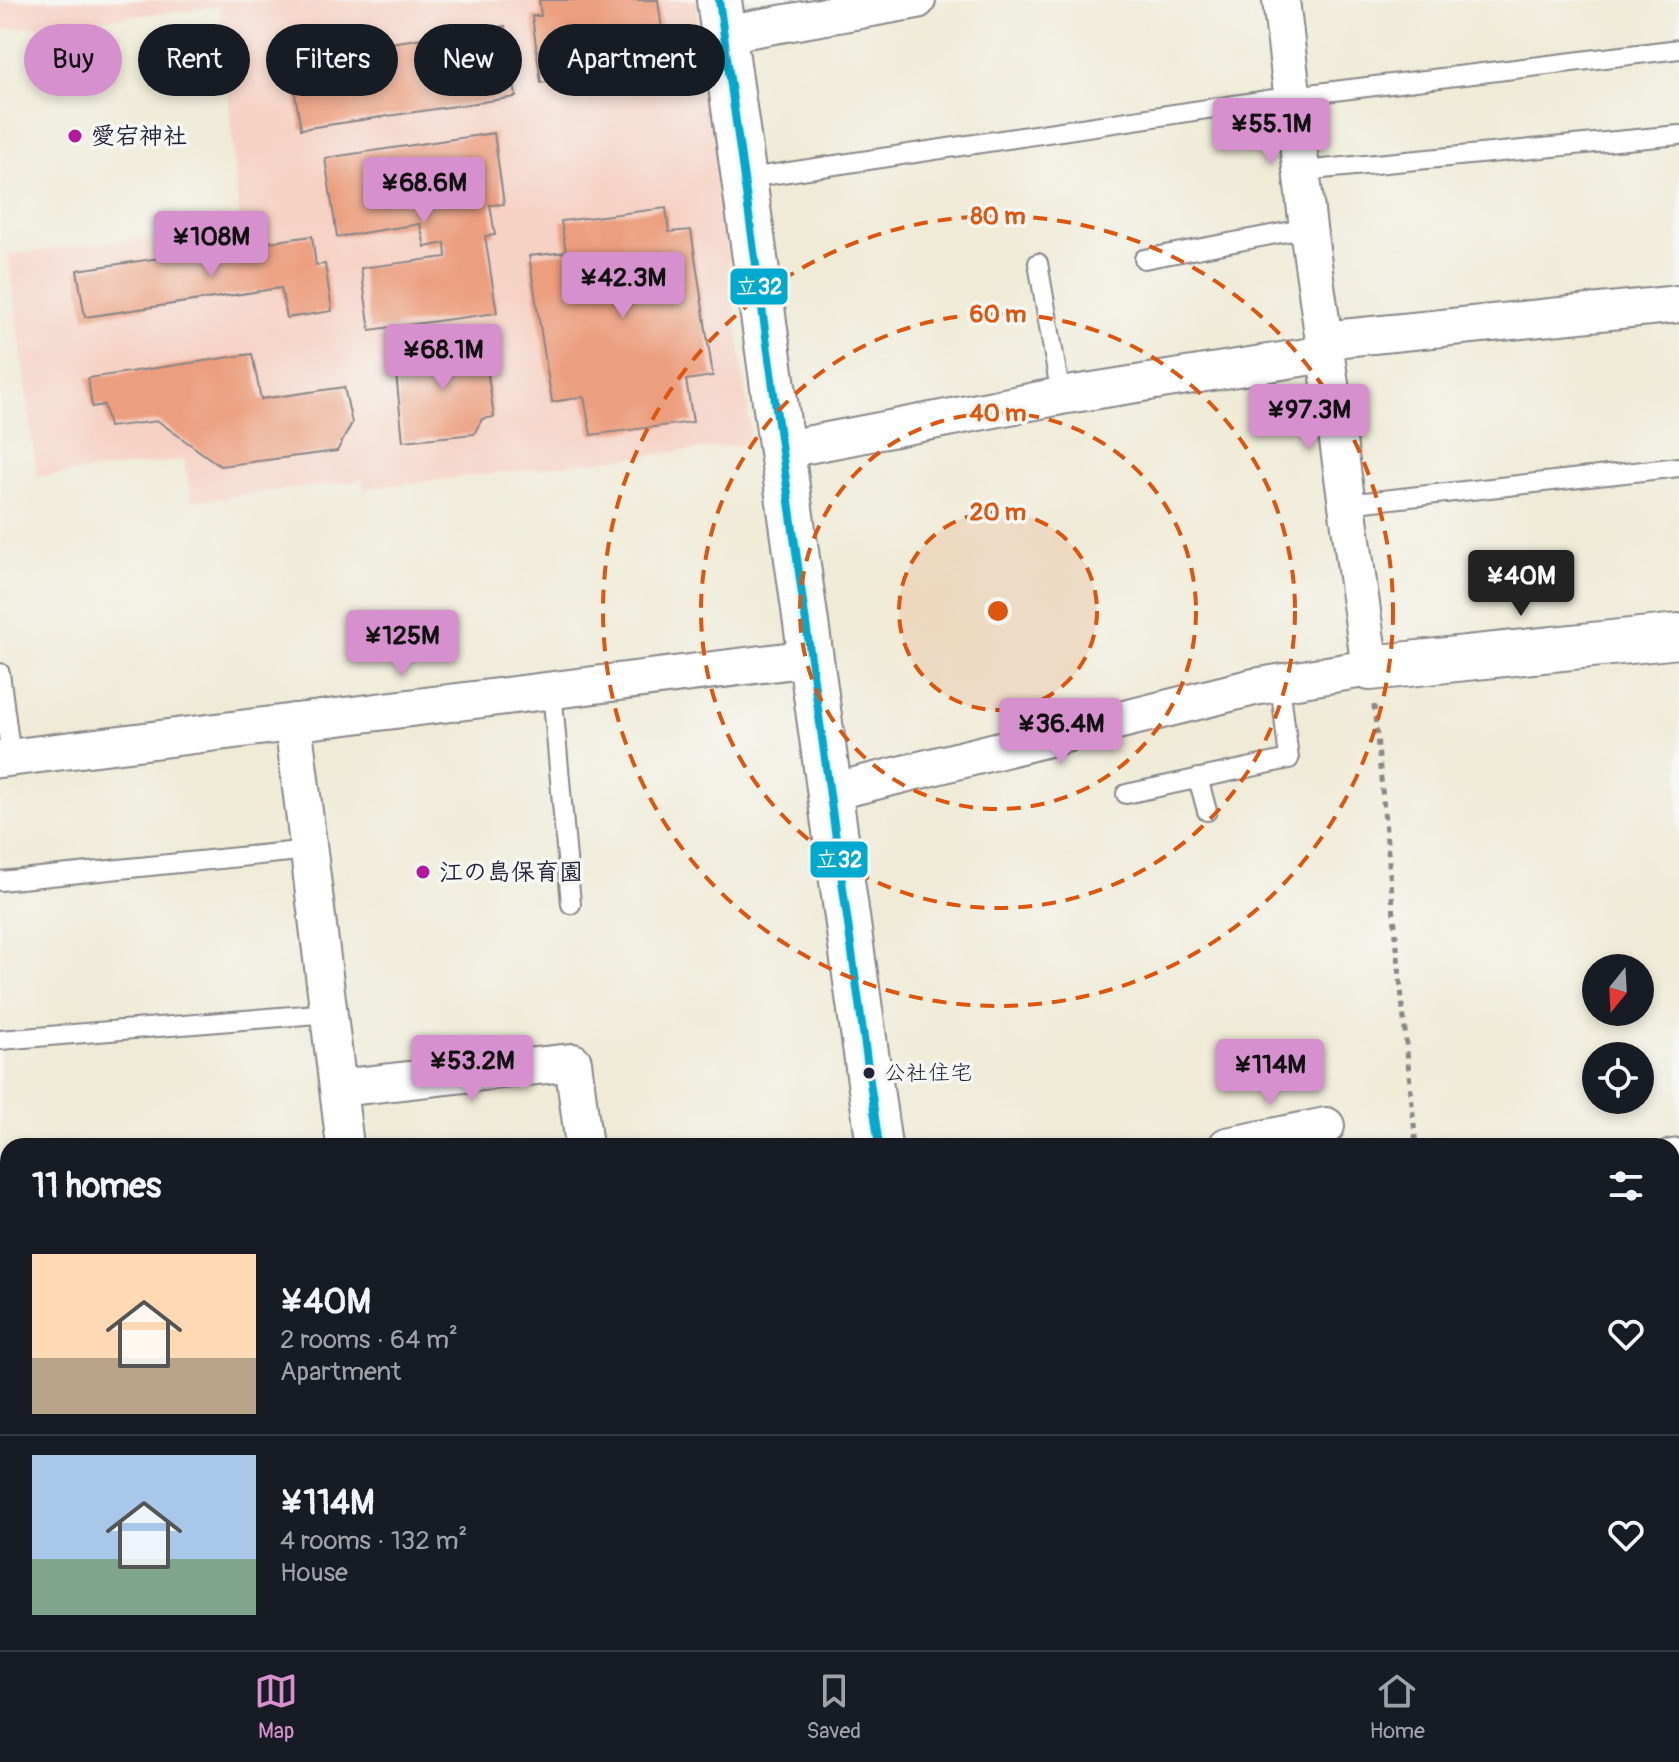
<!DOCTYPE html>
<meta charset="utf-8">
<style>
body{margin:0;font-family:Pangolin,"Klee One",sans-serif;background:#242831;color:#f1f3f6;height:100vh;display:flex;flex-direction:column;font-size:30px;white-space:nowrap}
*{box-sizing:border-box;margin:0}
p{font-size:26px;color:#9ea1a6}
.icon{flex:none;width:44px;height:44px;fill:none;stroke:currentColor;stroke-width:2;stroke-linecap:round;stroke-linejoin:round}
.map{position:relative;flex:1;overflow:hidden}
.details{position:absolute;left:0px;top:1138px;width:1680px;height:512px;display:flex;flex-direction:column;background:#171b24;border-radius:24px 24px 0 0;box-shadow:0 4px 12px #0003}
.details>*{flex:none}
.hud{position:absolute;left:24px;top:24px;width:800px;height:72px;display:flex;gap:16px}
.needle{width:52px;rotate:198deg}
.buttons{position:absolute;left:1582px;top:954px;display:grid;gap:16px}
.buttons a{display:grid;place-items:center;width:72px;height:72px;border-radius:50%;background:#171b24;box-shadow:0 4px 12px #0003;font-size:40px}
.price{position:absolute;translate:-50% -68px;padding:0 18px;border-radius:8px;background:#d690ce;color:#111;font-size:26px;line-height:52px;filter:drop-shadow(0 2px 4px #0008)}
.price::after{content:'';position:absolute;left:50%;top:48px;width:24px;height:18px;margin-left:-12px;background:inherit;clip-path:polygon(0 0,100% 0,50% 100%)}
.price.active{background:#222;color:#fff}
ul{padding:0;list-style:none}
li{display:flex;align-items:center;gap:24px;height:200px;padding:0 32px}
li+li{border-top:2px solid #363941}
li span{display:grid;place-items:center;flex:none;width:224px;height:160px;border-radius:0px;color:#555}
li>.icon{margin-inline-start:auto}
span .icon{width:96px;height:96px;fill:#fffc;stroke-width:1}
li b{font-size:34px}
h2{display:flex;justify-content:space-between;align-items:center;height:96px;padding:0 32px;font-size:34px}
.tag{padding:0 28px;border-radius:36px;background:#171b24;box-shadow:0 4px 12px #0003;font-size:28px;line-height:72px}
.tag.active{background:#d690ce;color:#111}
.dock{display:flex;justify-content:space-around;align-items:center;height:112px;border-top:2px solid #363941;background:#171b24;font-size:22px;color:#9ea1a6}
.dock a{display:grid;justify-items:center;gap:4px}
.dock .active{color:#d690ce}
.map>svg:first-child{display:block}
.built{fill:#f6d2c4}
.building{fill:#ec9f7f}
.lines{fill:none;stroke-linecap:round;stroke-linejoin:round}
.service-casing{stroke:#888689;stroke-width:22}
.minor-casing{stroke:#888689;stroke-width:40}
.tertiary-casing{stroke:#888689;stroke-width:48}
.path{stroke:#888689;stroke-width:5;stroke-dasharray:6 6;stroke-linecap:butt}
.service{stroke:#fff;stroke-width:18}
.minor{stroke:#fff;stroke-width:36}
.tertiary{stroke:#fff;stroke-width:44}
.bus-1-casing{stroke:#f6f6f2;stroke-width:14}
.bus-1{stroke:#00a9ce;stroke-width:8}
.ring{fill:none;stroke:#de560e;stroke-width:4;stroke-dasharray:14 10}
.poi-dot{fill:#b5179e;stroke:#f6f6f2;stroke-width:3}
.bus-dot{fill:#22223b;stroke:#f6f6f2;stroke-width:3}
.labels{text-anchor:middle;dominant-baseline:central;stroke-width:7;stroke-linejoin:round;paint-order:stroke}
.bus-label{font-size:22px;fill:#22223b;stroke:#f6f6f2;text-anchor:start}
.poi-label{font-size:24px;font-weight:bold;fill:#22223b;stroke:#f6f6f2;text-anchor:start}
.centre{fill:#de560e;stroke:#f6f6f2;stroke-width:4}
.ring-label{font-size:24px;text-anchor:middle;font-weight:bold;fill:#de560e;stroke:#f6f6f2;stroke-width:7;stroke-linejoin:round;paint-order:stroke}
.line-badge{stroke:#f6f6f2;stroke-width:3}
.badge-label{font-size:22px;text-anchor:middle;font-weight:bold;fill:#fff}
</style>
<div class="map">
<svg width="1679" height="1650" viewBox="0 0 1679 1650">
<rect width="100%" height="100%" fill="#f6f6f2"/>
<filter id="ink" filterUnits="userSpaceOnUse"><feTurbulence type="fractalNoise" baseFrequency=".0125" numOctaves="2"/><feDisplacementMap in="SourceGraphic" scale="16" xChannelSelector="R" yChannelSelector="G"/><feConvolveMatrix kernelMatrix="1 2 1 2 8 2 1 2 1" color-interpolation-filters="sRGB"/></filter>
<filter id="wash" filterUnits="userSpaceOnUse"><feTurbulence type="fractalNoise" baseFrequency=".006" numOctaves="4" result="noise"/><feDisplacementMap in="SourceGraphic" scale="32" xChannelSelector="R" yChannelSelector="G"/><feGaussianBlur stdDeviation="1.8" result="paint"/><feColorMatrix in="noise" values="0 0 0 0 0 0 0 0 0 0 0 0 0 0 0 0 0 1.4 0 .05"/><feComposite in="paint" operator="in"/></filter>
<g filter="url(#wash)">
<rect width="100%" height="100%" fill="#efebd7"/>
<!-- built -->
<path class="built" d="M0,0H696L752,443L364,489L363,480L192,501L184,460L37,477L9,255L240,226L220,7L0,30Z"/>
<g id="blocks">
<!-- building -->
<path class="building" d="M539,0H658L667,68L541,83L532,16H541Z
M505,26L516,97L301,129L289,58Z
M494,133L504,204L490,205L495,235L485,236L497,313L370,330L361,268L446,257L445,243L425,247L420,224L337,237L325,158Z
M666,208L669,232L691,230L713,376L686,380L693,422L591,435L584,397L552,402L529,256L566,252L561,221Z
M312,236L316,265L325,264L332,311L287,318L281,288L85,317L77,270Z
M472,342L474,354H485L494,417L482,419L474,434L403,441L394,354Z
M252,354L261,399L344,387L352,423L337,451L220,466L158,421L109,427L104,405L92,407L88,378Z"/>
</g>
</g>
<g filter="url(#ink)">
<use href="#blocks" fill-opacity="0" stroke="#888689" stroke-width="2"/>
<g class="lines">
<!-- service casing -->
<g class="service-casing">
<path id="service" d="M1302,171L1679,135
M742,179L1293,96L1679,49
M1144,259L1308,228
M1038,263L1061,396
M1347,504L1679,467
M0,673L11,758
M552,690L571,904
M1198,778L1207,811
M1126,794L1289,759L1280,683
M0,881L309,850
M0,1040L329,1013
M51,1642L52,1650
M266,1642L267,1650
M1392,1642L1393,1650"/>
</g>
<!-- minor casing -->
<g class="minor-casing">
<path id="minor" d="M723,34L917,0
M1323,340L1679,304
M781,450L1061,396L1325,354
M293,722L345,1146
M0,759L811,658
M831,792L1254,687L1370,668L1308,228L1281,0
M338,1088L573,1062L584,1146
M1227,1146L1326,1126
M1672,1158L1679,1157
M0,1192L8,1193
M0,1556H8
M406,1642L407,1650
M1288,1642L1289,1650"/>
</g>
<!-- tertiary casing -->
<g class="tertiary-casing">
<path id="tertiary" d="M719,0L879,1146
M1370,668L1679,636
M947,1642L948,1650"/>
</g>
<!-- path -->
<path class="path" d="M1374,705L1416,1146"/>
<!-- service -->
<use href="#service" class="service"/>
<!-- minor -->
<use href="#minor" class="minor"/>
<!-- tertiary -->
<use href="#tertiary" class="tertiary"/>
<!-- bus-1 casing -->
<g class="bus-1-casing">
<path id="bus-1" d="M719,0L879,1146"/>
</g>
<!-- bus-1 -->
<use href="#bus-1" class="bus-1"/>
</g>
</g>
<!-- distance rings -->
<circle cx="998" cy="611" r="99" fill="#de560e" fill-opacity=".12"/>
<g class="ring">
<circle cx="998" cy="611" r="99"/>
<circle cx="998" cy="611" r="198"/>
<circle cx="998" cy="611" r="297"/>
<circle cx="998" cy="611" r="395"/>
</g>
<!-- markers -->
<g class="poi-dot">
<circle cx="75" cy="136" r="8"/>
<circle cx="423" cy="872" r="8"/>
</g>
<circle class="bus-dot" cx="869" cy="1073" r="7"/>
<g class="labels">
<!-- bus labels -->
<g class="bus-label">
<text x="884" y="1073">公社住宅</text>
</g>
<!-- poi labels -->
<g class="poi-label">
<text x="91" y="136">愛宕神社</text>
<text x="439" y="872">江の島保育園</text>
</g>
</g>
<circle cx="998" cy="611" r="12" class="centre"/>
<g class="ring-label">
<text x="998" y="224">80 m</text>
<text x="998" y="322">60 m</text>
<text x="998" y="421">40 m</text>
<text x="998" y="520">20 m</text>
</g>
<g class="line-badge">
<rect x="729" y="267" width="60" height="39" rx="8" fill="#00a9ce"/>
<rect x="809" y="840" width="60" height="39" rx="8" fill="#00a9ce"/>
</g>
<g class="badge-label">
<text x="759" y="294">立32</text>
<text x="839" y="867">立32</text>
</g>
</svg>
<div class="buttons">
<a><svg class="needle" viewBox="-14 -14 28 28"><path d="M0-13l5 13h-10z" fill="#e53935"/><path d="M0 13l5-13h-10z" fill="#9ea1a6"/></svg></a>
<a><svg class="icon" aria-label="locate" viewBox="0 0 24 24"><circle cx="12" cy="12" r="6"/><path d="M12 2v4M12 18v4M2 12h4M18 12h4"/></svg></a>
</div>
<b class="price" style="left:1271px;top:166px">¥55.1M</b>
<b class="price" style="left:424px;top:225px">¥68.6M</b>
<b class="price" style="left:211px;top:279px">¥108M</b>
<b class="price" style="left:623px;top:320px">¥42.3M</b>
<b class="price" style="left:443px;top:392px">¥68.1M</b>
<b class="price" style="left:1309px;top:452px">¥97.3M</b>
<b class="price active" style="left:1521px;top:618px">¥40M</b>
<b class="price" style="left:402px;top:678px">¥125M</b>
<b class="price" style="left:1061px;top:766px">¥36.4M</b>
<b class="price" style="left:472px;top:1103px">¥53.2M</b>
<b class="price" style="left:1270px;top:1107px">¥114M</b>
<div class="hud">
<a class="tag active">Buy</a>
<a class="tag">Rent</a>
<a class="tag">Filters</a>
<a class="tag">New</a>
<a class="tag">Apartment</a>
</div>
<section class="details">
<h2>11 homes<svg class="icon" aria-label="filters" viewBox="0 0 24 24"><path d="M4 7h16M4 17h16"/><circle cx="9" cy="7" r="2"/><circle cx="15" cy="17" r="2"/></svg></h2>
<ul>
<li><span style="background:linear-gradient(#ffd9b3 65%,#b9a48a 0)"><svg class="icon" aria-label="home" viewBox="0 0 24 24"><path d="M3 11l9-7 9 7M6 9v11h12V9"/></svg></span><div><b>¥40M</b><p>2 rooms · 64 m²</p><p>Apartment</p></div><svg class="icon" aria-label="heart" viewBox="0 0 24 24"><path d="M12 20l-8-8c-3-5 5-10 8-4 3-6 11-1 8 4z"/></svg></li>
<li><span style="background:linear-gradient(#a9c7e8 65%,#7fa58c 0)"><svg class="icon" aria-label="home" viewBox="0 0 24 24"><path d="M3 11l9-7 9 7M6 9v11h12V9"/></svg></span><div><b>¥114M</b><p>4 rooms · 132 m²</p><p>House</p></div><svg class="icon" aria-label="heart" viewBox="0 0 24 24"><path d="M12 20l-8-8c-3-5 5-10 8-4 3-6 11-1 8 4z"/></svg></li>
</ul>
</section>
</div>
<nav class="dock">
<a class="active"><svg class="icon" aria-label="map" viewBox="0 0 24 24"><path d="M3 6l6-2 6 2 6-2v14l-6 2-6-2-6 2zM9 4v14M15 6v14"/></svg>Map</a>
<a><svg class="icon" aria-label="saved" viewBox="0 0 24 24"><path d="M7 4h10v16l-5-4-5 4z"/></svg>Saved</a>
<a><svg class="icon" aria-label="home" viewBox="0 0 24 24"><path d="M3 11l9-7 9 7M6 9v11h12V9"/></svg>Home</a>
</nav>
